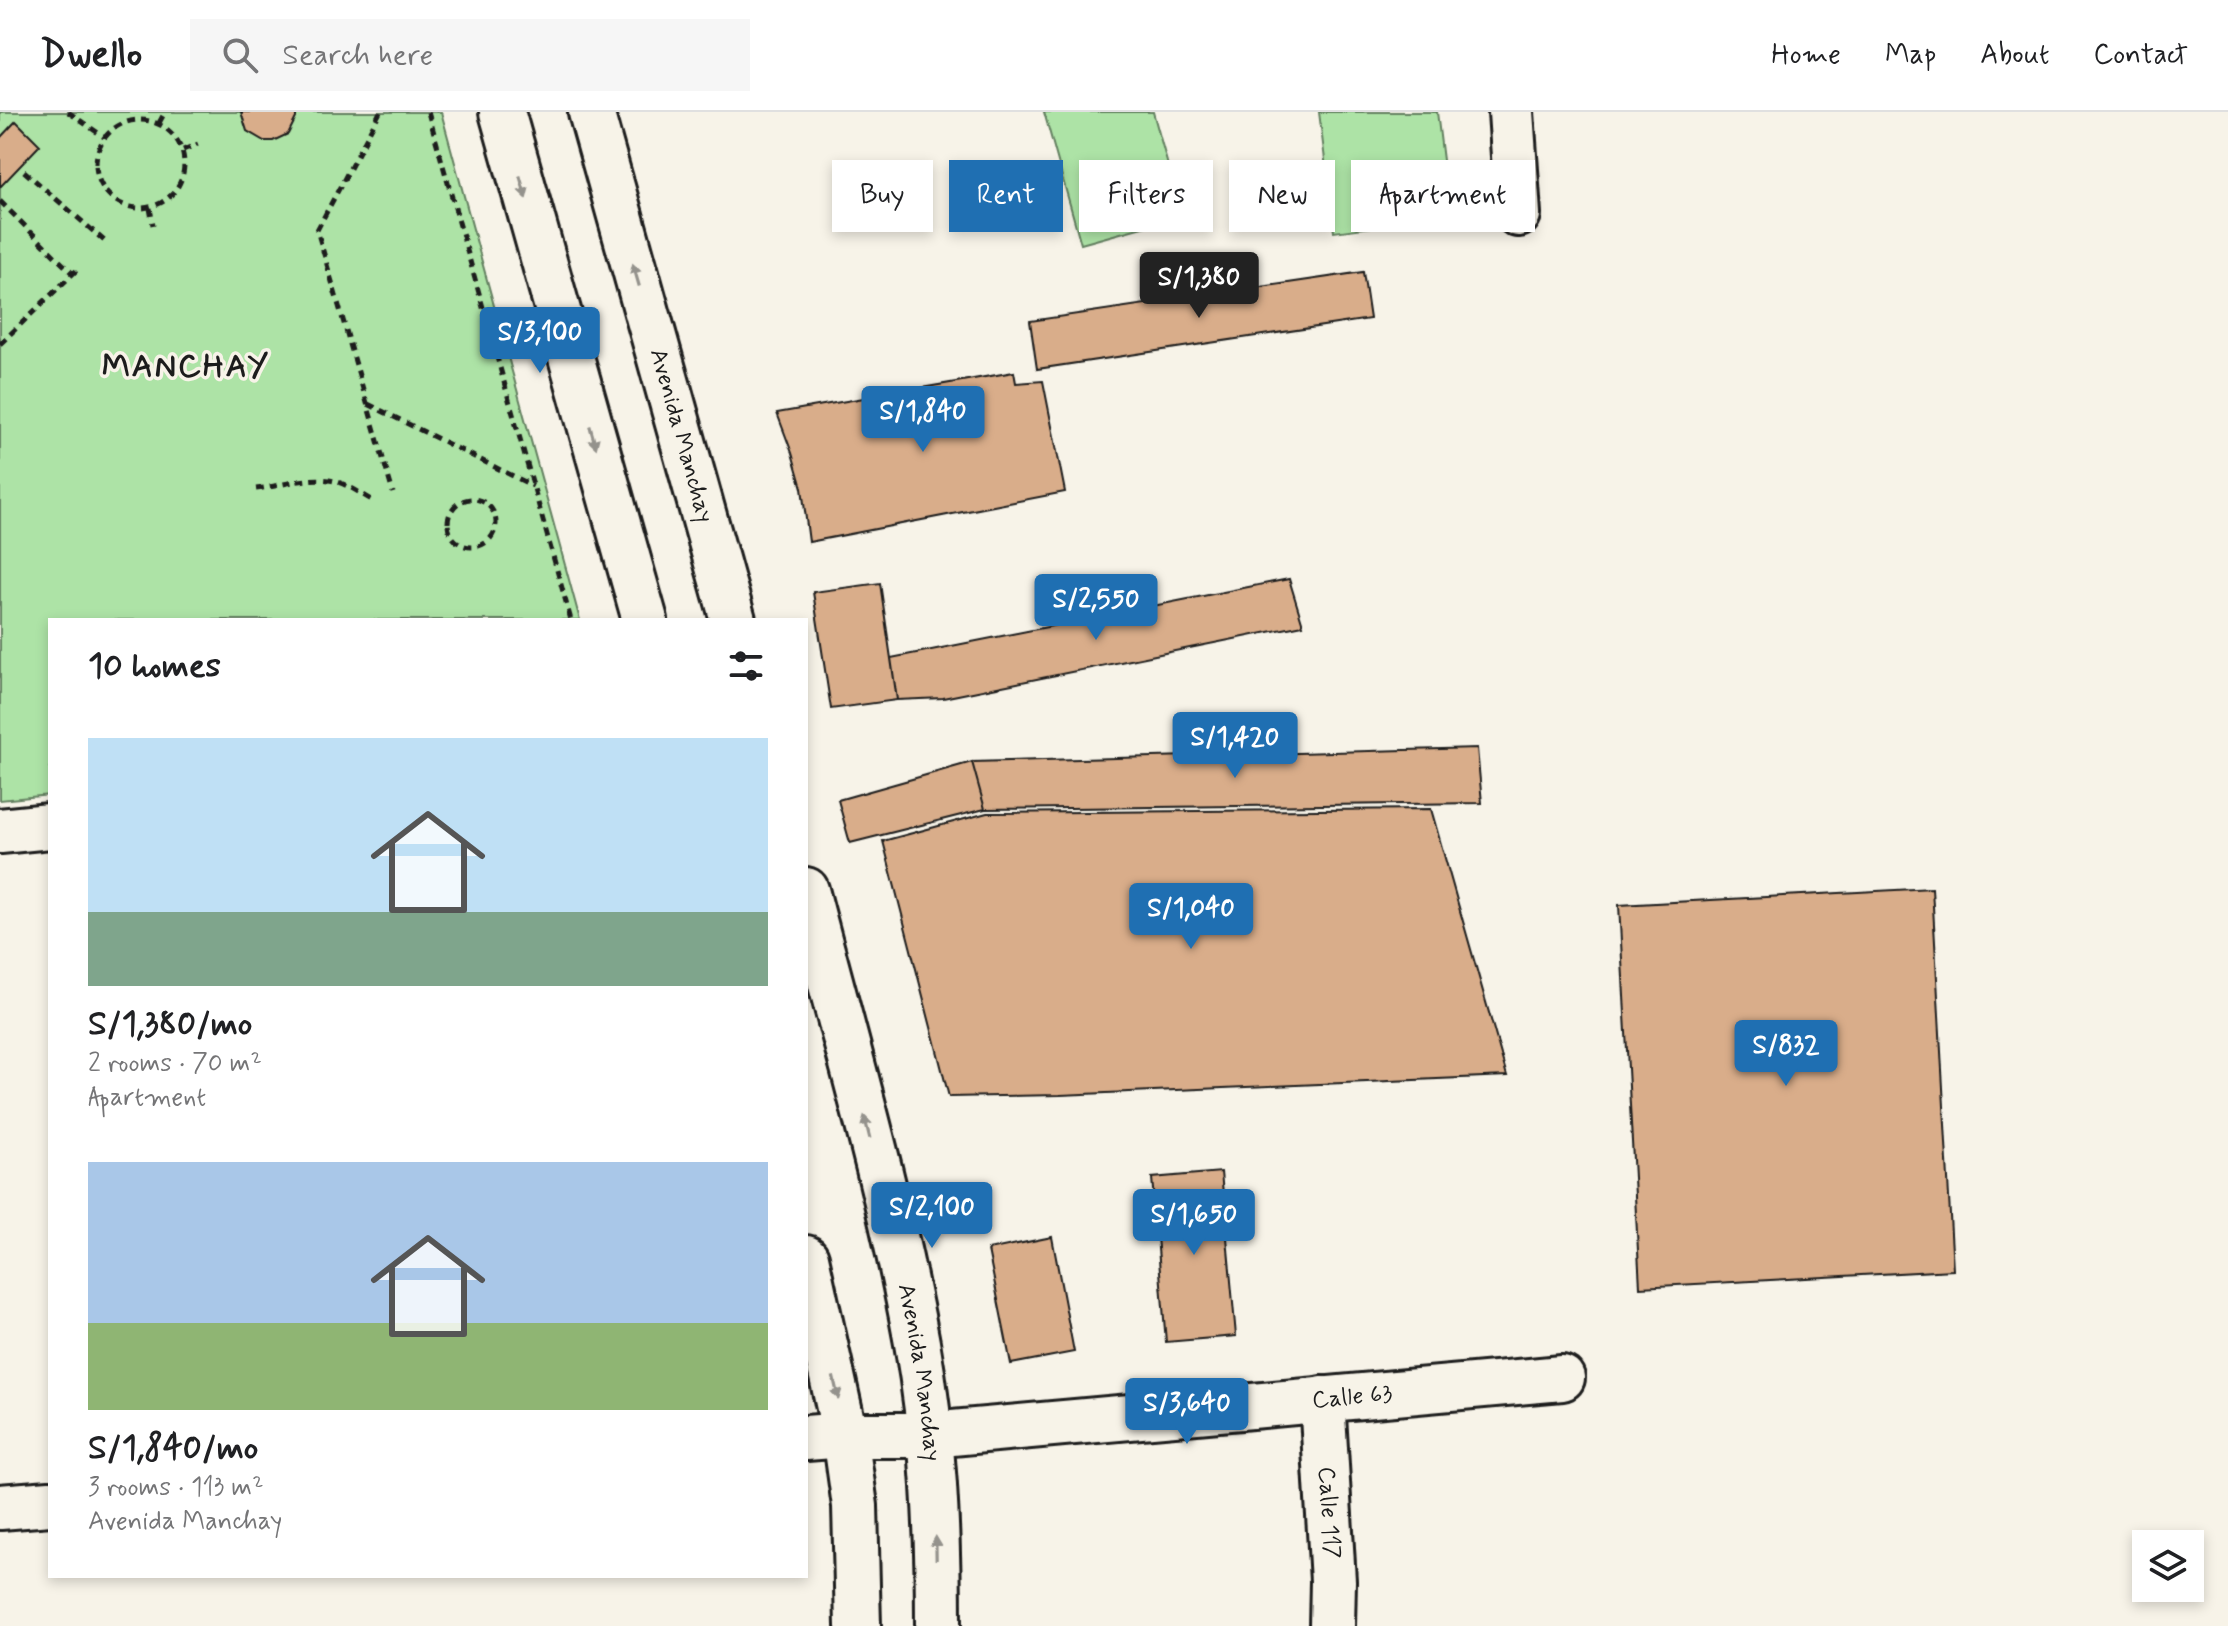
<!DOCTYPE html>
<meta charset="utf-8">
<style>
body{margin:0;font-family:Mynerve,sans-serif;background:#f6f6f6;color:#202124;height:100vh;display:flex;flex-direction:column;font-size:30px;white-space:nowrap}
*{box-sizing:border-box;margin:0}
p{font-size:26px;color:#757577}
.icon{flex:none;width:44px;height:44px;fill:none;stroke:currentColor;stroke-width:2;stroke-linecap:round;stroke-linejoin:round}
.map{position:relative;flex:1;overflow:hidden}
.drawer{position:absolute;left:48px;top:506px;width:760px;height:960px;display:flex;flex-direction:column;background:#fff;border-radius:0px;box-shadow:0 4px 12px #0003}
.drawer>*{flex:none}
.guide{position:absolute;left:832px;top:48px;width:760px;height:72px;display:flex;gap:16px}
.buttons{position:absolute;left:2132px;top:1418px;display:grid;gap:16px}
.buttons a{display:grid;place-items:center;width:72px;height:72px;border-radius:0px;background:#fff;box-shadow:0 4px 12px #0003;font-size:40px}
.price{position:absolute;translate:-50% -68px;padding:0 18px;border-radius:8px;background:#1f6fb2;color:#fff;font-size:26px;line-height:52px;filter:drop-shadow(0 2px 4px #0008)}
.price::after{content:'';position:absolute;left:50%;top:48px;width:24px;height:18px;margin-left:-12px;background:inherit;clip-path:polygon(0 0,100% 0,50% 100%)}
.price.on{background:#222;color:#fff}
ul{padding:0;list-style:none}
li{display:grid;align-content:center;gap:16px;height:424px;padding:0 40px}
li span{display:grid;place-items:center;height:248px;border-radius:0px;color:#555}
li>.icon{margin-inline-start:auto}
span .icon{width:144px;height:144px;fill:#fffc;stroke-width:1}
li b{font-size:34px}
h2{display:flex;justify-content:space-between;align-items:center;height:96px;padding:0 40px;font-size:34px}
.pill{padding:0 28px;border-radius:0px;background:#fff;box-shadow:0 4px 12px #0003;font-size:28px;line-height:72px}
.pill.on{background:#1f6fb2;color:#fff}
header{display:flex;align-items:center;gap:48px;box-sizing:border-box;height:112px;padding:0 40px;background:#fff;border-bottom:2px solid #e0e0e0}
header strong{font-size:38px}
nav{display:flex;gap:44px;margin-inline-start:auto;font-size:28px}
.search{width:560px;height:72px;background:#f6f6f6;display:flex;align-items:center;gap:20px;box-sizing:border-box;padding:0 28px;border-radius:0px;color:#757577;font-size:30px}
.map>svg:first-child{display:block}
.green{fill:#ade3a6;stroke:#648061;stroke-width:2}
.building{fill:#d9ad8a;stroke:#1c1c1c;stroke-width:2}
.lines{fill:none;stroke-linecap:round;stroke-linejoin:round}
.minor-casing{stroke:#1c1c1c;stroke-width:50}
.path{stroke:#1c1c1c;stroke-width:5;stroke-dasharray:8 6;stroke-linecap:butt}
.minor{stroke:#f7f3e8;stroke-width:44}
.oneway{fill:#94928c}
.labels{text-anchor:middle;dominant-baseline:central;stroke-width:7;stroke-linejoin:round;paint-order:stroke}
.street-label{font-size:24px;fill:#1c1c1c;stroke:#f7f3e8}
.district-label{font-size:32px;font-weight:bold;letter-spacing:2px;fill:#1c1c1c;stroke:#f7f3e8}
</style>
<header>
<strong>Dwello</strong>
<div class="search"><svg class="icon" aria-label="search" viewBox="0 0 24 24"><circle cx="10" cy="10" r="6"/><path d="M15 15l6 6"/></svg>Search here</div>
<nav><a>Home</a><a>Map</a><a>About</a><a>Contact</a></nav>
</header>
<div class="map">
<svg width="2228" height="1514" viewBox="0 0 2228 1514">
<rect width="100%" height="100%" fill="#f7f3e8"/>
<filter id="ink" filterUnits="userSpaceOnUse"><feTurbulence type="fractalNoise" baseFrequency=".0125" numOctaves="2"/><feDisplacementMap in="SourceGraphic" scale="16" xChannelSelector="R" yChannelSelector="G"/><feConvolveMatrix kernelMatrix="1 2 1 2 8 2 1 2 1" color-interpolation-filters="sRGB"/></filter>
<g filter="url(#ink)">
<!-- green -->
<path class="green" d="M0,0H441L580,508H50V683L0,688Z
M1044,0H1153L1182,104L1081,132Z
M1319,0H1437L1450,105L1334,120Z"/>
<!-- building -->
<path class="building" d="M241,0H296V6L288,22L273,29H264L247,19Z
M16,9L40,33L0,75V26Z
M1363,160L1370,207L1037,257L1030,209Z
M1014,260L1016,271L1043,269L1065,380L809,430L802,376L792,341L777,301Z
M1289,467L1303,513L943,586L897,588L891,546Z
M880,471L897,588L831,597L813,480Z
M1477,636L1482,691L985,697L972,650Z
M972,650L985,697L850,731L838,688Z
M1431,697L1507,964L1060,983L949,985L883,729L987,701Z
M1932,776L1953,1158L1640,1175L1619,793Z
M1221,1060L1236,1224L1166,1230L1152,1066Z
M1052,1125L1074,1240L1011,1252L988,1138Z"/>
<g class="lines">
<!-- minor casing -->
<g class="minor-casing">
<g id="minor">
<path d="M502,0L645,508"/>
<path id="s1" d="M591,0L733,508"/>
<path d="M1511,0L1518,102"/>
<path d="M0,719L50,714"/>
<path id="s2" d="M806,778C845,928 889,1078 917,1231C934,1324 938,1419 938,1514"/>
<path d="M806,1146L845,1323L855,1394L858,1514"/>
<path id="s3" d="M1322,1287L1333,1469L1332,1514"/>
<path id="s4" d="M806,1326L845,1323H930L1562,1266"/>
<path d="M0,1395L50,1391"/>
</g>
</g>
<!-- path -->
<path class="path" d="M68,0L104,25
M380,0L317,118L393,381
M428,0L571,508
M96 52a44 44 0 1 1 88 0a44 44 0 1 1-88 0Z
M159,11L165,0
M183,38L198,32
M24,59L108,132
M0,89L72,161
M150,96L153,113
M0,232L79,156
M368,292L533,374
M256,377C283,374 311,362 338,370C350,374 361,382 372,388
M448 411a24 24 0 1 1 48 0a24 24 0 1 1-48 0Z"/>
<!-- minor -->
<use href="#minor" class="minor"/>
</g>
<!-- one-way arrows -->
<defs><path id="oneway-solid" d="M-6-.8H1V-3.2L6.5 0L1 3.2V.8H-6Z" transform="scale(2)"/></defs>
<g class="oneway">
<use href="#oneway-solid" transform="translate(523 75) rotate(74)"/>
<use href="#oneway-solid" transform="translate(636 163) rotate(-106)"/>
<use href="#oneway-solid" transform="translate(593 325) rotate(74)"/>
<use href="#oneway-solid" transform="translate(867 1015) rotate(-104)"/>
<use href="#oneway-solid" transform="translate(836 1276) rotate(77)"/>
<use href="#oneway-solid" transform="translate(936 1436) rotate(-91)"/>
</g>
</g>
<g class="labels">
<!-- street labels -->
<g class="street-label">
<text stroke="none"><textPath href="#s1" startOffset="336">Avenida Manchay</textPath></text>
<text stroke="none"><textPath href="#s2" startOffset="496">Avenida Manchay</textPath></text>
<text stroke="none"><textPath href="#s4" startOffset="548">Calle 63</textPath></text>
<text stroke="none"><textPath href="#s3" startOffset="114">Calle 117</textPath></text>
</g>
<!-- district labels -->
<g class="district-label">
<text x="186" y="255">MANCHAY</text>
</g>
</g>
</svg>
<div class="buttons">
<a><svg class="icon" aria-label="layers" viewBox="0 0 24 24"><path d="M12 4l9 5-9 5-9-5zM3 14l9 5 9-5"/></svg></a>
</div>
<b class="price on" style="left:1199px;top:208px">S/1,380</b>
<b class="price" style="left:540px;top:263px">S/3,100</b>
<b class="price" style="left:923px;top:342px">S/1,840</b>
<b class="price" style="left:1096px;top:530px">S/2,550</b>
<b class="price" style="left:1235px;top:668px">S/1,420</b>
<b class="price" style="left:1191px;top:839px">S/1,040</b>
<b class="price" style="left:1786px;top:976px">S/832</b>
<b class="price" style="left:932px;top:1138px">S/2,100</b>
<b class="price" style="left:1194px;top:1145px">S/1,650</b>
<b class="price" style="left:1187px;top:1334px">S/3,640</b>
<div class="guide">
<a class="pill">Buy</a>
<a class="pill on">Rent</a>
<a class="pill">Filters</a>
<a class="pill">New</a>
<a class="pill">Apartment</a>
</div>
<section class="drawer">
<h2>10 homes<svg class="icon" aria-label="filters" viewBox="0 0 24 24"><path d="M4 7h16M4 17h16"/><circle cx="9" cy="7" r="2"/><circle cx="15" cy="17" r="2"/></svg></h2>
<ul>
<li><span style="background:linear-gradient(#bfe0f5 70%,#7fa58c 0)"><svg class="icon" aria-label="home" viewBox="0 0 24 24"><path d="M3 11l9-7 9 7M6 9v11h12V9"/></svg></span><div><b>S/1,380/mo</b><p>2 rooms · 70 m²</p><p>Apartment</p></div></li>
<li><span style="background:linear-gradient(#a9c7e8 65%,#8fb573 0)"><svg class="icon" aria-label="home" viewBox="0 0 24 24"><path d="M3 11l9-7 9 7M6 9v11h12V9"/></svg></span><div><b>S/1,840/mo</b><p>3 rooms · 113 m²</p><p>Avenida Manchay</p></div></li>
</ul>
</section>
</div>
